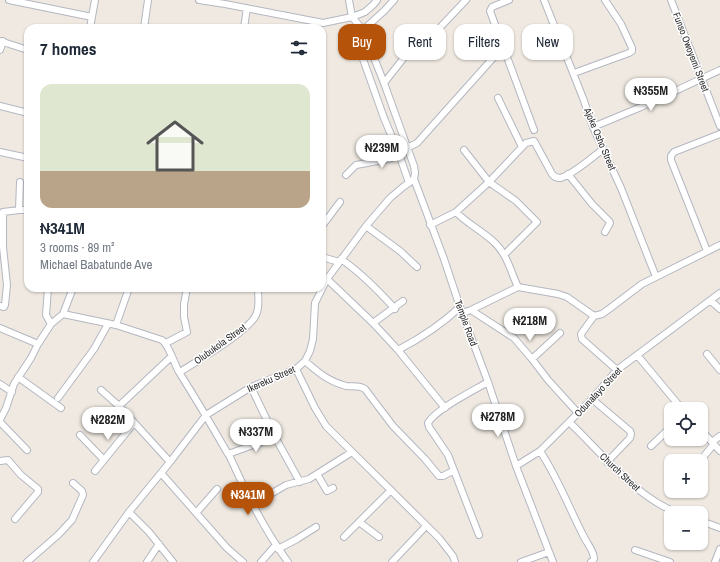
<!DOCTYPE html>
<meta charset="utf-8">
<style>
body{margin:0;font-family:"Archivo Narrow",sans-serif;background:#f2f2f3;color:#1f2937;height:100vh;display:flex;flex-direction:column;font-size:15px;white-space:nowrap}
*{box-sizing:border-box;margin:0}
p{font-size:13px;color:#747a83}
.icon{flex:none;width:22px;height:22px;fill:none;stroke:currentColor;stroke-width:2;stroke-linecap:round;stroke-linejoin:round}
.map{position:relative;flex:1;overflow:hidden}
.side{position:absolute;left:24px;top:24px;width:302px;height:268px;display:flex;flex-direction:column;background:#fff;border-radius:12px;box-shadow:0 1px 3px #0004}
.side>*{flex:none}
.hud{position:absolute;left:338px;top:24px;width:322px;height:36px;display:flex;gap:8px}
.fabs{position:absolute;left:664px;top:402px;display:grid;gap:8px}
.fabs a{display:grid;place-items:center;width:44px;height:44px;border-radius:8px;background:#fff;box-shadow:0 1px 3px #0004;font-size:20px}
.price{position:absolute;translate:-50% -34px;padding:0 9px;border-radius:14px;background:#fff;color:#222;font-size:13px;line-height:26px;filter:drop-shadow(0 1px 2px #0008)}
.price::after{content:'';position:absolute;left:50%;top:24px;width:12px;height:9px;margin-left:-6px;background:inherit;clip-path:polygon(0 0,100% 0,50% 100%)}
.price.on{background:#b45309;color:#fff}
ul{padding:0;list-style:none}
li{display:grid;align-content:center;gap:8px;height:212px;padding:0 16px}
li span{display:grid;place-items:center;height:124px;border-radius:12px;color:#555}
li>.icon{margin-inline-start:auto}
span .icon{width:72px;height:72px;fill:#fffc;stroke-width:1}
li b{font-size:17px}
h2{display:flex;justify-content:space-between;align-items:center;height:48px;padding:0 16px;font-size:17px}
.tag{padding:0 14px;border-radius:12px;background:#fff;box-shadow:0 1px 3px #0004;font-size:14px;line-height:36px}
.tag.on{background:#b45309;color:#fff}
.map>svg:first-child{display:block}
.lines{fill:none;stroke-linecap:round;stroke-linejoin:round}
.minor-casing{stroke:#b4b7c1;stroke-width:8}
.minor{stroke:#fff;stroke-width:6}
.labels{text-anchor:middle;dominant-baseline:central;stroke-width:3;stroke-linejoin:round;paint-order:stroke}
.street-label{font-size:10px;fill:#2e2e2e;stroke:#fff}
</style>
<div class="map">
<svg width="720" height="562" viewBox="0 0 720 562">
<rect width="100%" height="100%" fill="#efe9e1"/>
<g class="lines">
<!-- minor casing -->
<g class="minor-casing">
<path id="minor" d="M9,0L92,17
M199,0L225,4L323,23L352,17L365,12L374,4L377,0
M349,0L352,17L363,30L384,83L414,166L415,173L414,179L444,259L462,313L488,382L516,466L553,562
M509,0L492,7L490,11L534,130
M544,0L583,98L593,127L621,188L656,277
M671,0L720,126
M90,28L95,0
M144,28L148,0
M244,28L247,8
M363,30L384,11L394,0
M0,41L28,50
M0,50L3,41
M371,52L363,56V59L384,118L399,154L409,183
M574,73L629,53L632,51V48L621,24L605,0
M384,83L410,50L431,37L466,0
M498,98L522,147
M0,106L28,113
M593,127L641,107L720,70
M464,150L489,182L516,201L537,222L504,255
M0,152L28,158
M568,174L592,204L609,221L610,223L605,232
M346,175L356,165L389,159L399,154L407,148L417,143L502,48
M20,182L19,210H28
M456,212C470,227 494,236 504,255C510,265 513,277 518,287
M430,225L456,212L489,182L526,143L534,141L552,174C554,177 556,178 560,178C572,175 593,157 603,149
M322,226L340,202
M366,226L400,251L417,267
M707,251L671,160V156L674,152L720,134
M322,257L339,262
M341,259C361,273 378,290 395,309
M327,279L373,323L398,350L445,408
M48,288L46,315L51,324
M711,301L720,309
M0,306L4,307L5,305L7,285L3,247V212L19,210
M471,310L518,287L558,294L567,297L594,316
M462,313L471,310L514,338L532,359L548,380L578,413
M63,314L73,288
M373,323L403,301
M116,325L129,288
M0,328L38,344L51,324L63,314L116,325L162,340C169,345 174,363 179,372C196,399 212,426 228,454
M166,343L187,332L184,317V304L187,288
M398,350C421,338 441,325 460,307
M707,354L720,370
M637,355L682,409
M532,359L560,333
M305,361C319,373 328,381 346,386C353,387 359,385 365,389L393,426L425,459L439,476H443L453,471
M296,369L315,408L326,426L439,538L453,556L455,562
M617,370L582,339L581,334L594,316L602,314L609,309L642,284L720,245
M180,372C197,361 248,332 256,315C260,307 258,297 258,288
M18,377L61,408
M0,384L12,392
M251,387L275,437L300,482
M101,390L119,406L170,462
M58,398L94,349L108,324
M592,399L630,431L631,434L630,438L607,462
M119,406L171,357
M0,420L6,408L14,384L31,358L38,344
M0,422L27,450
M569,422C602,453 635,497 678,513
M701,430L720,451
M80,435L104,460
M712,442L720,436
M651,446L671,427
M540,451C558,478 569,508 584,537C588,545 594,551 594,559L591,562
M231,453L275,437
M230,457C247,494 263,528 288,562
M0,461L8,460L21,475L38,489V492L15,519
M700,461L714,444
M516,466L540,451L592,399L617,370L720,293
M95,471L134,423
M161,473L227,548L243,562
M317,474L327,491L333,488
M252,505L286,485L309,479L352,452
M129,512L149,532L173,562
M196,513L217,489
M701,521L720,528
M359,522L379,537
M479,535L448,455L429,427L428,423C436,409 473,391 488,382
M344,537L391,490
M278,549L297,539L316,527
M635,550L670,562
M27,562L58,535L72,520L83,495L82,491L73,483
M93,562L129,512L170,462L206,415L251,387L296,369L305,361L310,351L313,339L315,303L327,279L366,226L390,198L403,187L414,179
M147,562L159,544
M261,562L275,546
M392,562L426,526
M521,562L549,552
M715,562L720,549"/>
</g>
<!-- minor -->
<use href="#minor" class="minor"/>
</g>
<g class="labels">
<!-- street labels -->
<g class="street-label">
<text transform="translate(691 52) rotate(69)">Funso Owoyemi Street</text>
<text transform="translate(600 139) rotate(67)">Ajoke Osho Street</text>
<text transform="translate(466 323) rotate(70)">Temple Road</text>
<text transform="translate(220 344) rotate(-36)">Olubukola Street</text>
<text transform="translate(271 379) rotate(-24)">Ikereku Street</text>
<text transform="translate(598 392) rotate(-47)">Odunalayo Street</text>
<text transform="translate(620 472) rotate(43)">Church Street</text>
</g>
</g>
</svg>
<div class="fabs">
<a><svg class="icon" aria-label="locate" viewBox="0 0 24 24"><circle cx="12" cy="12" r="6"/><path d="M12 2v4M12 18v4M2 12h4M18 12h4"/></svg></a>
<a>+</a>
<a>−</a>
</div>
<b class="price" style="left:651px;top:112px">₦355M</b>
<b class="price" style="left:382px;top:169px">₦239M</b>
<b class="price" style="left:530px;top:342px">₦218M</b>
<b class="price" style="left:498px;top:438px">₦278M</b>
<b class="price" style="left:108px;top:441px">₦282M</b>
<b class="price" style="left:256px;top:453px">₦337M</b>
<b class="price on" style="left:248px;top:516px">₦341M</b>
<div class="hud">
<a class="tag on">Buy</a>
<a class="tag">Rent</a>
<a class="tag">Filters</a>
<a class="tag">New</a>
</div>
<section class="side">
<h2>7 homes<svg class="icon" aria-label="filters" viewBox="0 0 24 24"><path d="M4 7h16M4 17h16"/><circle cx="9" cy="7" r="2"/><circle cx="15" cy="17" r="2"/></svg></h2>
<ul>
<li><span style="background:linear-gradient(#dfe7d0 70%,#b9a48a 0)"><svg class="icon" aria-label="home" viewBox="0 0 24 24"><path d="M3 11l9-7 9 7M6 9v11h12V9"/></svg></span><div><b>₦341M</b><p>3 rooms · 89 m²</p><p>Michael Babatunde Ave</p></div></li>
</ul>
</section>
</div>
